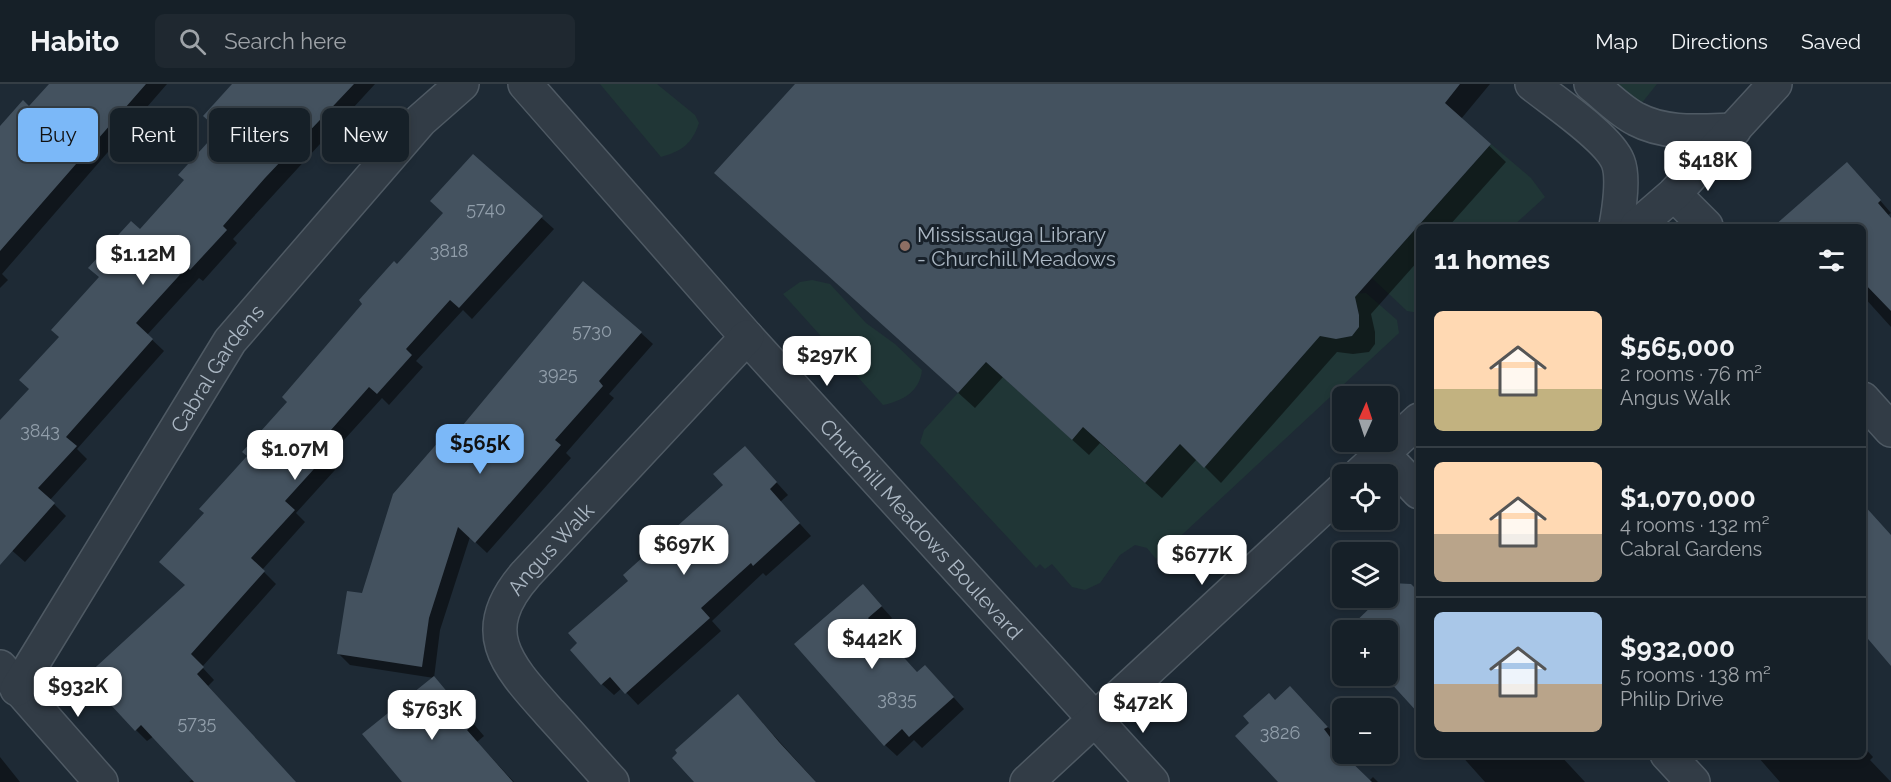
<!DOCTYPE html>
<meta charset="utf-8">
<style>
body{margin:0;font-family:Raleway,sans-serif;background:#1f2830;color:#f1f3f6;height:100vh;display:flex;flex-direction:column;font-size:22px;white-space:nowrap}
*{box-sizing:border-box;margin:0}
p{font-size:20px;color:#9ea3a8}
.icon{flex:none;width:33px;height:33px;fill:none;stroke:currentColor;stroke-width:2;stroke-linecap:round;stroke-linejoin:round}
.map{position:relative;flex:1;overflow:hidden}
.side{position:absolute;left:1416px;top:140px;width:450px;height:534px;display:flex;flex-direction:column;background:#162028;border-radius:9px;box-shadow:0 3px 9px #0003,0 0 0 2px #353e45}
.side>*{flex:none}
.top-card{position:absolute;left:18px;top:24px;width:570px;height:54px;display:flex;gap:12px}
.needle{width:39px;rotate:3deg}
.tools{position:absolute;left:1332px;top:302px;display:grid;gap:12px}
.tools a{display:grid;place-items:center;width:66px;height:66px;border-radius:9px;background:#162028;box-shadow:0 3px 9px #0003,0 0 0 2px #353e45;font-size:30px}
.price{position:absolute;translate:-50% -51px;padding:0 14px;border-radius:12px;background:#fff;color:#222;font-size:20px;line-height:39px;filter:drop-shadow(0 2px 3px #0008)}
.price::after{content:'';position:absolute;left:50%;top:36px;width:18px;height:14px;margin-left:-9px;background:inherit;clip-path:polygon(0 0,100% 0,50% 100%)}
.price.current{background:#7bb8f8;color:#111}
ul{padding:0;list-style:none}
li{display:flex;align-items:center;gap:18px;height:150px;padding:0 18px}
li+li{border-top:2px solid #353e45}
li span{display:grid;place-items:center;flex:none;width:168px;height:120px;border-radius:9px;color:#555}
li>.icon{margin-inline-start:auto}
span .icon{width:72px;height:72px;fill:#fffc;stroke-width:1}
li b{font-size:26px}
h2{display:flex;justify-content:space-between;align-items:center;height:72px;padding:0 18px;font-size:26px}
.pill{padding:0 21px;border-radius:9px;background:#162028;box-shadow:0 3px 9px #0003,0 0 0 2px #353e45;font-size:21px;line-height:54px}
.pill.current{background:#7bb8f8;color:#111}
header{display:flex;align-items:center;gap:36px;box-sizing:border-box;height:84px;padding:0 30px;background:#162028;border-bottom:2px solid #353e45}
header strong{font-size:28px}
nav{display:flex;gap:33px;margin-inline-start:auto;font-size:21px}
.search{width:420px;height:54px;background:#1f2830;display:flex;align-items:center;gap:15px;box-sizing:border-box;padding:0 21px;border-radius:9px;color:#9ea3a8;font-size:22px}
.map>svg:first-child{display:block}
.grass{fill:#203636}
.shadow{fill:#0007}
.building{fill:#44525f}
.lines{fill:none;stroke-linecap:round;stroke-linejoin:round}
.minor-casing{stroke:#4f5a64;stroke-width:36}
.minor{stroke:#323c46;stroke-width:33}
.education-dot{fill:#8d6e63;stroke:#18212a;stroke-width:2}
.labels{text-anchor:middle;dominant-baseline:central;stroke-width:6;stroke-linejoin:round;paint-order:stroke}
.number-label{font-size:18px;fill:#919eaa}
.poi-label{font-size:21px;fill:#abb7c3;stroke:#18212a;text-anchor:start}
.street-label{font-size:21px;fill:#abb7c3;stroke:#18212a}
</style>
<header>
<strong>Habito</strong>
<div class="search"><svg class="icon" aria-label="search" viewBox="0 0 24 24"><circle cx="10" cy="10" r="6"/><path d="M15 15l6 6"/></svg>Search here</div>
<nav><a>Map</a><a>Directions</a><a>Saved</a></nav>
</header>
<div class="map">
<svg width="1891" height="698" viewBox="0 0 1891 698">
<rect width="100%" height="100%" fill="#1e2a35"/>
<!-- grass -->
<path class="grass" d="M600,0H657L695,31L699,39C692,60 682,67 661,73Z
M1609,0H1657L1637,25Z
M1491,60L1531,94L1545,113L1513,142H1419V229L1407,227L1372,194Z
M812,196L830,200L866,239L895,260L922,286C920,307 903,317 883,321L783,210L800,198Z
M1366,209L1397,236L1399,249L1156,475L1147,464L1135,461L1120,471L1100,499L1085,506L1072,503L1052,480L1045,485L1040,480L1036,484L920,359L924,346L986,278L1072,355L1083,343L1145,399L1180,360L1204,383L1303,272L1306,243C1323,254 1333,255 1352,252C1363,238 1360,224 1351,210Z"/>
<!-- shadow -->
<path class="shadow" d="M51,0H167L2,190L8,196L0,204V44L29,24Z
M234,0H375L233,155L237,159L203,197L199,194L147,251L164,267L77,365L87,375L50,416L66,432L25,478L0,456V340L30,305L60,253L140,147L186,96L221,47Z
M797,0H1490L1461,35L1506,78L1449,142H1419V176L1371,230L1375,248V260L1369,268L1353,270L1337,268L1221,399L1197,375L1162,414L1100,359L1089,371L1003,293L975,324L732,105Z
M473,72L554,145L472,235L463,226L416,277L423,283L389,321L382,314L334,367L344,376L296,429L305,438L262,486L276,500L202,583L214,596L208,602L295,698H189L193,695L154,652L147,657L136,646L186,502L206,429L289,318L398,182L445,129Z
M1858,91L1891,129L1888,131L1891,135V243L1863,212V142H1800L1789,131Z
M641,249L653,260L609,310L614,314L566,369L571,374L487,469L470,453L440,546L434,594L350,581L338,569L363,511L453,355Z
M756,376L788,411L780,418L811,452L766,492L763,489L712,537L721,547L638,621L622,604L614,611L602,600L630,497Z
M1391,500L1419,510V625L1394,598H1389L1382,591H1388V546H1353L1377,519L1373,514L1388,513V503Z
M863,502L892,534L879,547L918,590L937,595L964,625L922,664L914,656L897,672L885,661Z
M434,594L484,652L477,658L514,698H404L364,650Z
M1302,615L1338,654L1334,658L1342,669L1369,697L1373,693L1378,698H1280L1237,652L1276,617Z
M749,624L816,698H721L716,693L711,698H700L694,692Z
M1863,662L1873,673L1870,676L1891,698H1780L1758,673L1761,670H1863Z
M1460,670H1559L1585,698H1485Z
M0,673L20,698H0Z"/>
<!-- building -->
<path class="building" d="M49,0H146L0,167V42L23,16L29,22Z
M232,0H354L265,94L223,142L227,146L190,186L187,183L136,239L153,255L66,353L77,362L38,404L55,419L0,481V336L29,305L19,296L59,253L51,246L99,193L88,184L131,137L140,145L184,96L178,91L219,46L203,32Z
M795,0H1460L1445,19L1491,60L1355,213L1359,231V243L1352,252L1336,255L1320,252L1204,384L1180,360L1145,399L1083,343L1072,356L986,278L958,309L714,89Z
M473,70L543,132L459,224L450,216L406,265L412,271L377,310L369,303L323,355L333,364L285,417L295,426L251,474L265,487L191,570L204,583L197,590L296,698H194L141,641L135,647L85,593L185,501L159,478L204,429L199,425L247,372L242,368L287,318L282,313L362,220L359,216L394,177L397,180L443,129L430,117Z
M1847,78L1881,116L1878,119L1891,134V227L1863,198V142H1774Z
M583,197L642,248L599,297L603,302L555,356L561,361L475,459L458,443L429,534L422,583L337,570L347,507L362,509L393,410L447,348L453,353Z
M745,362L777,398L770,405L800,439L753,482L751,479L701,524L710,534L625,610L610,593L601,601L570,566L577,559L568,549L628,497L623,491L723,401L713,390Z
M1863,420L1891,451V582L1863,549Z
M1391,499L1411,500L1419,508V630L1388,596V546H1347L1375,519L1371,514L1388,513V501Z
M863,500L882,522L868,534L917,588L925,581L954,613L909,653L902,645L884,662L794,560Z
M434,592L474,640L467,646L513,698H402L362,650Z
M1290,602L1328,643L1324,645L1342,669L1372,698H1278L1235,652L1249,639L1243,632L1269,609L1275,616Z
M738,610L779,658L816,698H694L672,674L677,669L675,666Z"/>
<g class="lines">
<!-- minor casing -->
<g class="minor-casing">
<g id="minor">
<path id="s1" d="M525,0L747,253L1152,698"/>
<path d="M1532,0C1553,17 1609,54 1618,78C1624,93 1619,126 1616,142"/>
<path d="M1591,0C1605,11 1620,27 1636,35C1666,51 1701,47 1734,46"/>
<path d="M1674,110L1706,142"/>
<path d="M1637,142L1674,110L1775,0"/>
<path d="M1863,315L1891,346"/>
<path d="M1382,369L1419,408"/>
<path d="M1360,390L1419,336"/>
<path d="M0,583L101,698"/>
<path id="s2" d="M17,605L230,257L421,36L462,0"/>
<path d="M1667,670L1693,698"/>
<path id="s3" d="M612,698C591,675 571,652 550,629C507,581 475,548 526,490L747,253"/>
<path d="M1027,698L1342,406"/>
</g>
</g>
<!-- minor -->
<use href="#minor" class="minor"/>
</g>
<!-- markers -->
<circle class="education-dot" cx="905" cy="162" r="6"/>
<g class="labels">
<!-- number labels -->
<g class="number-label">
<text x="486" y="124">5740</text>
<text x="449" y="166">3818</text>
<text x="592" y="246">5730</text>
<text x="558" y="289">3925</text>
<text x="40" y="346">3843</text>
<text x="897" y="614">3835</text>
<text x="197" y="638">5735</text>
<text x="1280" y="648">3826</text>
</g>
<!-- poi labels -->
<g class="poi-label">
<text x="917" y="150">Mississauga Library<tspan x="917" dy="24">- Churchill Meadows</tspan></text>
</g>
<!-- street labels -->
<g class="street-label">
<text stroke="none"><textPath href="#s2" startOffset="378">Cabral Gardens</textPath></text>
<text stroke="none"><textPath href="#s1" startOffset="596">Churchill Meadows Boulevard</textPath></text>
<text stroke="none"><textPath href="#s3" startOffset="290">Angus Walk</textPath></text>
</g>
</g>
</svg>
<div class="tools">
<a><svg class="needle" viewBox="-14 -14 28 28"><path d="M0-13l5 13h-10z" fill="#e53935"/><path d="M0 13l5-13h-10z" fill="#9ea3a8"/></svg></a>
<a><svg class="icon" aria-label="locate" viewBox="0 0 24 24"><circle cx="12" cy="12" r="6"/><path d="M12 2v4M12 18v4M2 12h4M18 12h4"/></svg></a>
<a><svg class="icon" aria-label="layers" viewBox="0 0 24 24"><path d="M12 4l9 5-9 5-9-5zM3 14l9 5 9-5"/></svg></a>
<a>+</a>
<a>−</a>
</div>
<b class="price" style="left:1708px;top:108px">$418K</b>
<b class="price" style="left:143px;top:202px">$1.12M</b>
<b class="price" style="left:827px;top:303px">$297K</b>
<b class="price current" style="left:480px;top:391px">$565K</b>
<b class="price" style="left:295px;top:397px">$1.07M</b>
<b class="price" style="left:684px;top:492px">$697K</b>
<b class="price" style="left:1202px;top:502px">$677K</b>
<b class="price" style="left:872px;top:586px">$442K</b>
<b class="price" style="left:78px;top:634px">$932K</b>
<b class="price" style="left:1143px;top:650px">$472K</b>
<b class="price" style="left:432px;top:657px">$763K</b>
<div class="top-card">
<a class="pill current">Buy</a>
<a class="pill">Rent</a>
<a class="pill">Filters</a>
<a class="pill">New</a>
</div>
<section class="side">
<h2>11 homes<svg class="icon" aria-label="filters" viewBox="0 0 24 24"><path d="M4 7h16M4 17h16"/><circle cx="9" cy="7" r="2"/><circle cx="15" cy="17" r="2"/></svg></h2>
<ul>
<li><span style="background:linear-gradient(#ffd9b3 65%,#c2b280 0)"><svg class="icon" aria-label="home" viewBox="0 0 24 24"><path d="M3 11l9-7 9 7M6 9v11h12V9"/></svg></span><div><b>$565,000</b><p>2 rooms · 76 m²</p><p>Angus Walk</p></div></li>
<li><span style="background:linear-gradient(#ffd9b3 60%,#b9a48a 0)"><svg class="icon" aria-label="home" viewBox="0 0 24 24"><path d="M3 11l9-7 9 7M6 9v11h12V9"/></svg></span><div><b>$1,070,000</b><p>4 rooms · 132 m²</p><p>Cabral Gardens</p></div></li>
<li><span style="background:linear-gradient(#a9c7e8 60%,#b9a48a 0)"><svg class="icon" aria-label="home" viewBox="0 0 24 24"><path d="M3 11l9-7 9 7M6 9v11h12V9"/></svg></span><div><b>$932,000</b><p>5 rooms · 138 m²</p><p>Philip Drive</p></div></li>
</ul>
</section>
</div>
